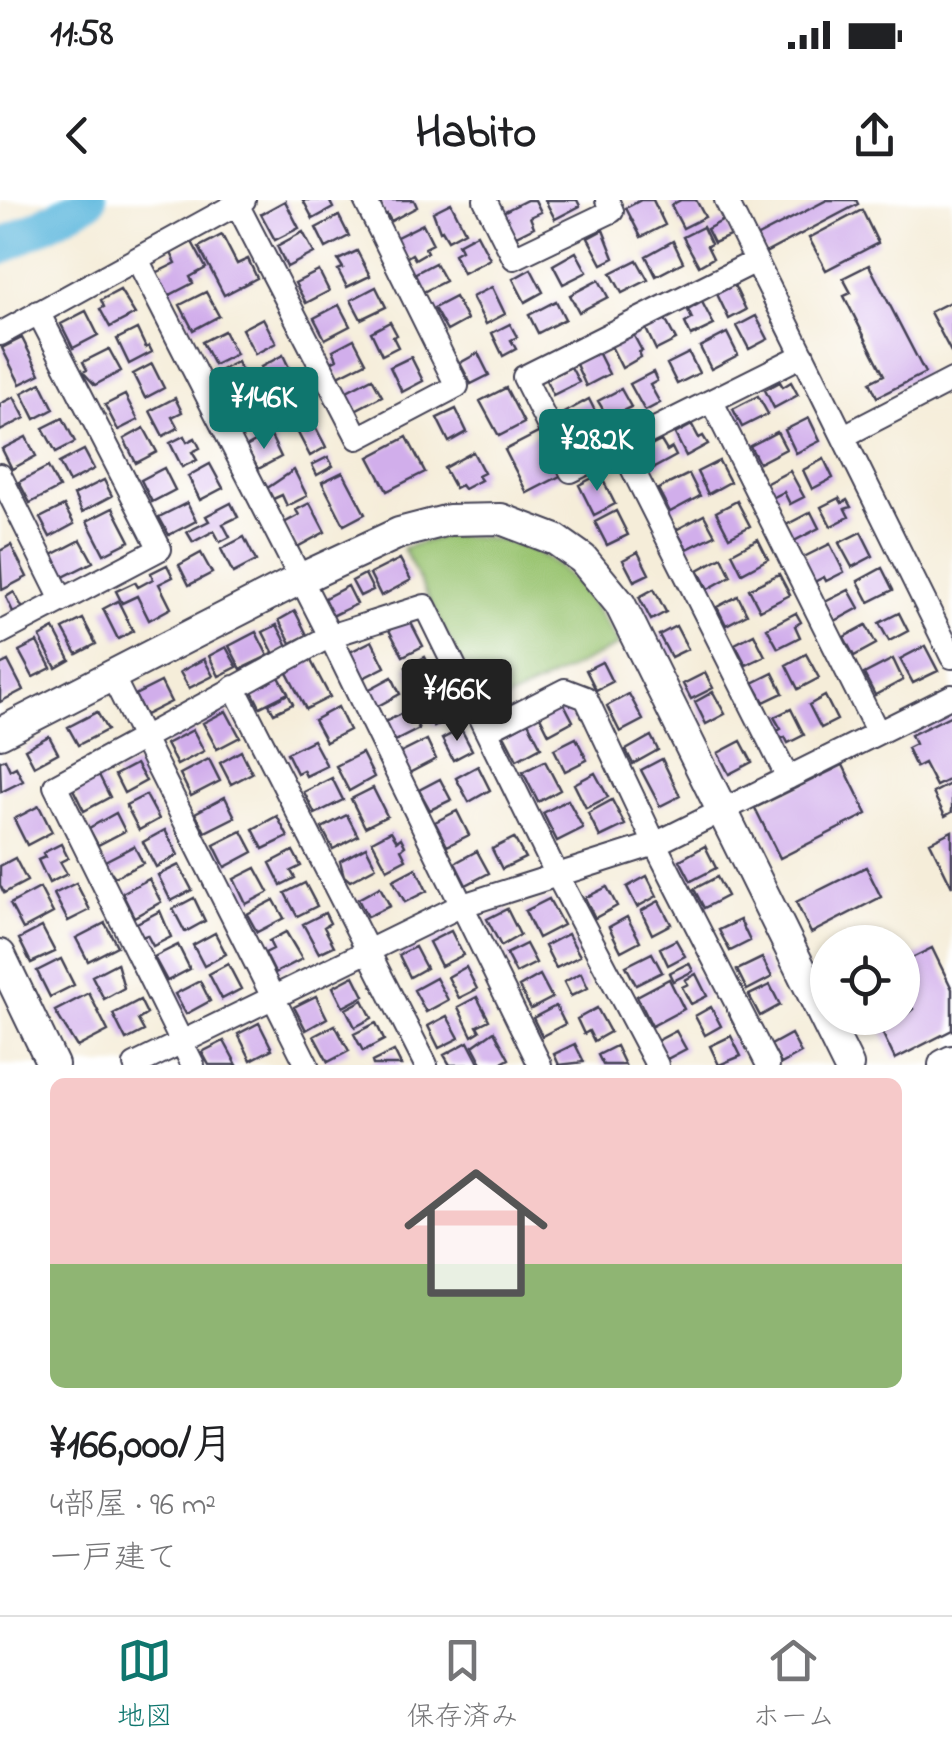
<!DOCTYPE html>
<html lang="ja">
<meta charset="utf-8">
<style>
body{margin:0;font-family:"Indie Flower","Klee One",sans-serif;background:#f2f2f2;color:#202124;height:100vh;display:flex;flex-direction:column;font-size:38px;white-space:nowrap}
*{box-sizing:border-box;margin:0}
p{font-size:32px;color:#757577}
.icon{flex:none;width:55px;height:55px;fill:none;stroke:currentColor;stroke-width:2;stroke-linecap:round;stroke-linejoin:round}
.map{position:relative;height:865px;overflow:hidden}
.side{display:flex;flex-direction:column;background:#fff;flex:1}
.side>*{flex:none}
.controls{position:absolute;left:810px;top:725px;display:grid;gap:20px}
.controls a{display:grid;place-items:center;width:110px;height:110px;border-radius:50%;background:#fff;box-shadow:0 2px 8px #0004;font-size:50px}
.price{position:absolute;translate:-50% -85px;padding:0 22px;border-radius:10px;background:#0f766e;color:#fff;font-size:32px;line-height:65px;filter:drop-shadow(0 2px 5px #0008)}
.price::after{content:'';position:absolute;left:50%;top:60px;width:30px;height:22px;margin-left:-15px;background:inherit;clip-path:polygon(0 0,100% 0,50% 100%)}
.price.on{background:#222;color:#fff}
ul{padding:0;list-style:none}
li{display:grid;align-content:center;gap:20px;height:530px;padding:0 50px}
li+li{border-top:2px solid #e0e0e0}
li span{display:grid;place-items:center;height:310px;border-radius:15px;color:#555}
li>.icon{margin-inline-start:auto}
span .icon{width:180px;height:180px;fill:#fffc;stroke-width:1}
li b{font-size:42px}
.status{display:flex;justify-content:space-between;align-items:center;height:70px;padding:0 50px;background:#fff;direction:ltr}
.status svg{height:28px;fill:currentColor}
header{display:flex;justify-content:space-between;align-items:center;height:130px;padding:0 50px;background:#fff;font-size:45px;font-weight:800}
.menu{display:flex;justify-content:space-around;align-items:center;height:140px;border-top:2px solid #e0e0e0;background:#fff;font-size:28px;color:#757577}
.menu a{display:grid;justify-items:center;gap:5px}
.menu .on{color:#0f766e}
.map>svg:first-child{display:block}
.green{fill:#9ac471;stroke:#5e7356;stroke-width:2.5}
.lines{fill:none;stroke-linecap:round;stroke-linejoin:round}
.river{stroke:#61b9de;stroke-width:35}
.building{fill:#d1aeeb}
.street-casing{stroke:#424053;stroke-width:26}
.secondary-casing{stroke:#424053;stroke-width:34}
.street{stroke:#fff;stroke-width:22}
.secondary{stroke:#fff;stroke-width:30}
</style>
<div class="status"><b>11:58</b><svg viewBox="0 0 49 12"><path d="M0 12V9h3v3zM5 12V6h3v6zM10 12V3h3v9zM15 12V0h3v12zM26 1h20v11H26zM47 4h2v5h-2z"/></svg></div>
<header><svg class="icon" aria-label="back" viewBox="0 0 24 24"><path d="M15 5l-7 7 7 7"/></svg>Habito<svg class="icon" aria-label="share" viewBox="0 0 24 24"><path d="M12 15V3M7 8l5-5 5 5M5 13v7h14v-7"/></svg></header>
<div class="map">
<svg width="952" height="865" viewBox="0 0 952 865">
<rect width="100%" height="100%" fill="#fff"/>
<filter id="ink" filterUnits="userSpaceOnUse"><feTurbulence type="fractalNoise" baseFrequency=".01" numOctaves="2"/><feDisplacementMap in="SourceGraphic" scale="20" xChannelSelector="R" yChannelSelector="G"/><feConvolveMatrix kernelMatrix="1 2 1 2 8 2 1 2 1" color-interpolation-filters="sRGB"/></filter>
<filter id="wash" filterUnits="userSpaceOnUse"><feTurbulence type="fractalNoise" baseFrequency=".0048" numOctaves="4" result="noise"/><feDisplacementMap in="SourceGraphic" scale="40" xChannelSelector="R" yChannelSelector="G"/><feGaussianBlur stdDeviation="2.25" result="paint"/><feColorMatrix in="noise" values="0 0 0 0 0 0 0 0 0 0 0 0 0 0 0 0 0 1.4 0 .05"/><feComposite in="paint" operator="in"/></filter>
<g filter="url(#wash)">
<rect width="100%" height="100%" fill="#f5edd9"/>
<!-- green -->
<path class="green" d="M444,336C541,335 570,365 619,445L485,510L403,348Z"/>
<g class="lines">
<!-- river -->
<path class="river" d="M0,48L89,0"/>
</g>
<g id="blocks">
<!-- building -->
<path class="building" d="M303,0H329L333,8L313,19Z
M380,0H414L417,7L391,21L387,14L383,16Z
M527,0H535L541,12L530,17L534,27L516,36L503,12Z
M545,0H577L580,6L555,19Z
M641,0H653L665,25L641,37L626,8Z
M681,0H696L705,17L683,28L671,5Z
M827,0H856L858,4L765,53L756,37Z
M285,1L299,28L275,40L261,14Z
M451,3L465,31L448,40L442,30L440,31L433,12Z
M862,10L878,43L826,70L809,38Z
M339,16L349,36L326,48L316,28Z
M724,20L732,35L714,43L707,29Z
M423,24L433,44L425,48L427,52L415,59L412,54L404,59L393,39Z
M703,27L711,44L707,46L713,58L699,66L683,37Z
M603,30L614,58L602,64L588,38Z
M303,32L314,53L287,67L277,46Z
M477,34L490,59L463,73L454,54L461,50L458,44Z
M222,35L237,64L248,59L257,78L224,95L199,47Z
M673,41L683,62L656,76L646,56Z
M192,42L206,68L190,77L193,83L168,96L156,73L176,63L171,53Z
M357,51L370,76L347,87L338,70L343,68L338,60Z
M576,52L587,72L563,84L553,65Z
M637,60L648,80L622,93L611,73Z
M435,63L445,81L421,93L412,75Z
M869,65L925,173L877,197L870,182L884,175L844,96L851,93L843,78Z
M531,69L543,92L525,102L513,79Z
M319,71L329,91L306,103L295,83Z
M599,80L608,97L579,112L570,95Z
M734,85L746,110L729,119L717,94Z
M376,87L386,107L361,119L351,100Z
M492,87L505,114L486,124L472,97Z
M120,90L135,114L110,127L100,109L104,107L101,100Z
M206,92L219,116L193,130L180,105Z
M455,97L467,120L447,131L434,108Z
M556,101L565,119L538,133L529,115Z
M952,101V154L930,112Z
M702,102L714,125L691,136L685,123L692,119L688,110Z
M339,105L350,126L325,139L314,118Z
M86,111L98,135L73,148L61,124Z
M756,116L768,139L749,149L737,126Z
M263,118L276,143L255,154L242,129Z
M665,119L676,140L656,150L646,129Z
M390,122L397,135L393,137L398,147L382,155L371,132Z
M510,124L517,137L511,140L516,149L503,156L492,133Z
M137,129L146,148L149,146L152,152L129,164L117,139Z
M224,131L236,154L214,165L202,142Z
M727,133L738,155L711,169L700,147Z
M633,134L642,151L639,152L641,157L622,168L611,146Z
M22,138L40,174L20,184L2,148Z
M354,139L366,162L338,176L331,162L337,159L333,150Z
M109,149L121,171L95,185L83,172L87,170L83,162Z
M597,150L609,174L586,186L575,162Z
M478,153L489,175L471,184L460,163Z
M689,153L699,173L677,184L667,164Z
M283,155L294,178L273,189L261,167Z
M411,157L423,181L402,192L390,167Z
M237,162L252,192L230,203L212,175Z
M152,164L164,188L145,198L133,174Z
M571,167L579,182L553,195L546,180Z
M653,172L657,181L650,185L660,203L645,211L630,184Z
M372,178L382,196L353,211L343,193Z
M780,182L783,187L791,182L798,195L774,208L765,190Z
M41,183L54,209L35,219L22,193Z
M506,188L524,223L499,236L480,201Z
M621,189L631,207L608,218L598,201Z
M296,190L307,210L290,220L279,199Z
M125,195L138,220L118,230L105,205Z
M758,196L768,214L742,227L733,209Z
M14,197L25,218L0,231V204Z
M175,198L182,212L172,217L178,228L163,236L150,211Z
M256,199L269,222L249,232L244,223L239,226L231,212Z
M589,199L601,223L572,238L560,215Z
M456,209L467,232L449,242L437,218Z
M63,218L75,242L56,252L43,228Z
M809,218L820,241L796,253L785,230Z
M314,224L326,247L310,256L298,233Z
M692,225L699,238L703,236L708,244L686,256L675,234Z
M144,228L157,252L136,263L124,239Z
M542,231L564,274L527,293L505,250Z
M777,232L786,249L759,263L750,246Z
M270,234L281,257L258,269L246,247Z
M184,236L187,242L195,238L200,248L192,252L197,260L182,267L170,243Z
M26,237L36,256L12,269L2,249Z
M407,237L425,272L387,291L369,257Z
M661,241L667,251L672,248L676,256L652,269L643,250Z
M84,250L94,269L69,282L59,263Z
M473,252L484,273L478,276L481,280L464,289L461,285L455,288L444,268Z
M328,257L333,266L317,275L312,265Z
M824,259L833,278L812,289L803,270Z
M719,261L730,282L708,294L697,272Z
M210,264L223,288L200,300L188,276Z
M48,267L59,288L30,303L19,282Z
M164,268L175,290L152,302L141,280Z
M294,270L307,296L287,306L282,295L271,300L266,289Z
M790,271L804,297L790,304L784,292L772,298L765,284Z
M343,272L365,314L344,325L322,282Z
M600,274L615,304L594,315L579,285Z
M689,274L700,296L670,312L658,289Z
M104,280L112,296L82,312L74,295Z
M839,298L842,303L847,300L851,307L845,309L849,317L831,326L821,307Z
M737,301L750,326L729,337L716,312Z
M187,303L196,321L169,335L159,317Z
M231,303L238,317L223,324L230,337L220,342L214,331L193,342L187,332L209,321L206,316Z
M310,303L325,332L297,347L284,323L299,315L296,310Z
M64,306L74,324L50,337L40,318Z
M113,308L130,341L104,354L87,321Z
M616,311L628,335L607,345L595,322Z
M811,312L819,328L794,341L786,325Z
M704,315L715,335L687,349L676,330Z
M861,332L873,356L852,367L839,343Z
M244,337L256,361L233,373L221,349Z
M758,339L768,359L742,373L732,353Z
M81,340L93,362L63,377L52,355Z
M830,344L844,372L826,381L824,377L814,382L802,358Z
M11,345L27,377L2,390L0,351Z
M638,352L649,374L634,381L623,360Z
M201,353L212,373L189,385L179,365Z
M722,357L731,376L708,389L698,370Z
M400,359L411,380L381,396L370,374Z
M167,365L173,377L159,384L171,408L149,420L137,396L122,403L116,391L135,382L138,387L153,379L151,373Z
M882,368L893,390L869,402L858,381Z
M365,374L373,390L360,396L352,381Z
M779,374L790,395L760,410L749,389Z
M348,386L357,404L330,417L321,400Z
M654,389L666,412L651,420L639,397Z
M849,390L859,408L835,421L825,402Z
M14,392L23,409L14,414L6,397Z
M738,396L747,414L726,425L717,407Z
M118,401L133,431L118,439L103,409Z
M295,411L307,435L291,443L279,420Z
M796,413L801,422L795,426L800,437L778,448L767,428Z
M899,413L908,431L889,441L879,423Z
M83,419L96,444L77,454L63,429Z
M409,419L423,446L403,456L389,430Z
M277,425L288,446L274,454L263,432Z
M866,425L876,444L854,456L844,437Z
M676,426L688,449L671,457L659,435Z
M54,429L70,460L56,468L40,437Z
M256,432L268,456L241,469L229,446Z
M754,434L765,456L746,465L735,444Z
M372,441L385,467L363,478L350,452Z
M37,442L51,468L33,477L19,451Z
M925,446L938,471L913,483L900,459Z
M226,447L237,467L219,476L209,456Z
M806,454L819,478L798,489L786,465Z
M309,457L330,497L306,509L285,469Z
M425,457L436,479L417,489L406,467Z
M204,459L213,476L189,488L180,472Z
M893,459L903,480L875,495L864,474Z
M8,461L23,490L0,502V465Z
M602,462L612,482L596,490L586,470Z
M705,473L713,488L691,499L683,484Z
M773,473L783,493L764,502L753,483Z
M279,477L288,493L260,507L252,491Z
M392,477L400,494L376,507L368,490Z
M161,482L171,502L145,515L135,495Z
M441,492L454,517L434,527L421,502Z
M713,492L725,514L706,524L695,502Z
M288,494L293,504L274,513L269,504Z
M629,494L643,520L620,532L607,506Z
M825,496L837,520L821,528L809,505Z
M561,498L573,521L549,534L537,510Z
M338,507L349,530L326,542L314,520Z
M791,509L804,535L788,543L785,537L781,539L777,531L781,529L774,517Z
M409,510L419,529L393,542L383,523Z
M226,511L240,537L217,549L203,523Z
M97,512L107,530L78,545L68,527Z
M952,515V578L936,586L924,563L916,567L907,548L915,544L911,535Z
M528,522L541,547L517,560L504,535Z
M461,529L472,550L453,560L442,539Z
M193,530L204,551L177,565L166,544Z
M49,536L58,553L34,566L25,549Z
M651,536L658,550L633,564L626,550Z
M576,538L587,560L565,571L554,549Z
M313,540L327,566L306,576L303,570L297,573L287,553Z
M427,540L436,559L409,573L399,554Z
M741,541L752,562L729,574L718,553Z
M241,551L252,573L231,584L220,563Z
M362,553L374,577L349,591L336,566Z
M5,559L10,570L16,567L23,581L1,592L0,561Z
M209,559L220,581L191,596L180,574Z
M662,559L680,596L660,606L641,570Z
M545,561L560,590L538,602L523,572Z
M136,564L146,581L124,593L115,575Z
M843,565L867,614L780,658L755,608Z
M478,566L490,590L469,602L456,578Z
M595,573L608,597L586,608L574,584Z
M99,575L110,597L84,611L73,589Z
M332,578L343,600L315,614L304,592Z
M440,579L451,600L430,610L419,590Z
M952,583V612L945,616L933,593Z
M373,588L387,616L365,627L351,599Z
M146,595L159,619L139,630L126,605Z
M225,597L235,617L205,632L195,613Z
M568,600L583,628L557,641L543,613Z
M612,600L625,625L600,637L588,613Z
M39,606L52,632L27,645L14,619Z
M457,611L469,635L447,646L435,622Z
M116,613L125,631L98,645L89,628Z
M347,615L358,636L333,649L322,628Z
M277,616L288,637L263,649L253,629Z
M165,630L178,655L156,667L143,642Z
M242,631L253,652L225,667L214,645Z
M391,631L397,641L401,638L405,646L401,649L406,659L387,669L372,641Z
M952,631V687L930,642Z
M514,638L525,658L502,669L492,649Z
M61,644L68,658L60,662L67,674L49,683L38,660L45,657L43,653Z
M134,646L143,663L115,677L112,673L109,675L103,662Z
M705,646L716,668L691,681L680,660Z
M366,647L376,667L350,681L344,676L340,661Z
M293,651L301,666L291,671L295,678L281,685L270,663Z
M477,651L489,673L466,685L455,663Z
M15,658L27,681L4,693L0,685V666Z
M179,665L192,690L171,701L158,675Z
M866,667L881,697L811,733L796,702Z
M256,668L269,692L246,704L234,679Z
M416,668L427,691L405,702L393,680Z
M647,676L657,696L637,707L627,687Z
M717,677L727,696L704,708L694,689Z
M149,679L161,702L134,717L122,693Z
M76,683L90,710L68,721L54,694Z
M305,683L317,706L297,716L285,693Z
M380,687L390,706L367,717L358,699Z
M607,687L617,706L595,718L585,698Z
M40,688L53,713L23,729L10,704Z
M194,698L205,721L185,732L173,709Z
M549,699L563,725L538,738L525,711Z
M274,700L284,718L257,732L247,714Z
M659,701L671,724L652,734L641,711Z
M507,709L520,735L501,746L487,719Z
M160,711L171,737L153,746L147,735L142,737L135,724Z
M325,713L330,723L324,727L334,746L319,753L303,724Z
M627,717L640,741L621,751L609,727Z
M740,720L750,741L730,751L719,730Z
M105,723L117,746L88,761L76,738Z
M42,727L55,752L31,763L19,739Z
M451,731L463,755L441,766L429,742Z
M286,732L302,759L275,773L265,753L273,749L269,741Z
M215,733L226,754L204,766L193,745Z
M568,734L580,756L556,768L545,746Z
M676,740L685,756L668,765L660,748Z
M526,744L536,763L516,773L506,754Z
M178,745L190,769L167,781L154,757Z
M415,747L426,768L410,777L399,755Z
M932,748L952,789V830L895,859L879,826L902,818L913,809L902,787V763Z
M652,753L662,772L636,785L626,766Z
M762,758L772,777L747,790L737,770Z
M61,759L74,785L50,797L37,771Z
M117,763L124,788L104,799L92,776Z
M689,763L693,771L673,781L669,773Z
M228,764L241,789L222,799L209,774Z
M466,767L477,789L459,798L448,777Z
M581,773L588,788L571,796L564,782Z
M696,774L707,796L691,804L682,787L688,784L685,780Z
M540,775L552,798L531,809L519,787Z
M354,776L364,796L343,807L333,787Z
M436,778L448,800L426,812L414,790Z
M669,779L684,809L652,826L637,796Z
M200,781L210,801L186,814L175,794Z
M770,785L780,805L760,816L749,795Z
M89,793L108,831L77,847L55,811Z
M316,796L327,818L306,830L294,807Z
M477,797L489,820L477,826L480,831L472,836L458,807Z
M140,800L147,814L138,820L144,831L126,840L113,814Z
M363,800L372,818L355,827L346,809Z
M556,806L565,824L542,836L533,818Z
M711,807L721,826L705,835L695,816Z
M597,808L610,832L594,841L589,831L584,834L577,819Z
M447,816L459,838L439,848L428,826Z
M259,823L272,849L251,860L238,834Z
M376,823L384,840L363,851L354,834Z
M335,825L349,851L328,862L314,836Z
M494,831L509,859L498,865H483L473,846Z
M676,831L686,849L667,859L657,841Z
M791,834L801,853L781,864L771,845Z
M731,836L741,856L719,865L710,846Z
M224,841L237,865H209L202,852Z
M468,842L480,865H450L444,855Z
M575,844L584,862L559,865L554,854Z
M616,846L625,865H603L598,855Z
M394,851L401,865H373L372,862Z"/>
</g>
</g>
<g filter="url(#ink)">
<use href="#blocks" fill-opacity="0" stroke="#424053" stroke-width="2.5"/>
<g class="lines">
<!-- street casing -->
<g class="street-casing">
<path id="street" d="M485,0L514,58L612,11L607,0
M726,0L952,457
M237,4L358,238L457,186L365,0
M137,59L330,436L540,865
M756,61L524,177L571,271L803,155
M0,134L244,0
M712,202L878,533
M844,236L952,180
M621,246L788,578
M0,275L62,400
M0,433L160,349L38,112
M113,478L307,865
M234,487L426,865
M487,530L565,490L586,498L655,644L768,865
M135,865L460,706L655,644L952,496
M193,865L55,586L330,436L425,406L557,675L657,865"/>
</g>
<!-- secondary casing -->
<g class="secondary-casing">
<path id="secondary" d="M0,533L300,379L399,333L449,320L501,319L556,340L583,359L620,404L848,865
M0,755L53,865
M944,865L952,861"/>
</g>
<!-- street -->
<use href="#street" class="street"/>
<!-- secondary -->
<use href="#secondary" class="secondary"/>
</g>
</g>
</svg>
<div class="controls">
<a><svg class="icon" aria-label="locate" viewBox="0 0 24 24"><circle cx="12" cy="12" r="6"/><path d="M12 2v4M12 18v4M2 12h4M18 12h4"/></svg></a>
</div>
<b class="price" style="left:264px;top:252px">¥146K</b>
<b class="price" style="left:597px;top:294px">¥282K</b>
<b class="price on" style="left:457px;top:544px">¥166K</b>
</div>
<section class="side">
<ul>
<li><span style="background:linear-gradient(#f6c9c9 60%,#8fb573 0)"><svg class="icon" aria-label="home" viewBox="0 0 24 24"><path d="M3 11l9-7 9 7M6 9v11h12V9"/></svg></span><div><b>¥166,000/月</b><p>4部屋 · 96 m²</p><p>一戸建て</p></div></li>
</ul>
</section>
<nav class="menu">
<a class="on"><svg class="icon" aria-label="map" viewBox="0 0 24 24"><path d="M3 6l6-2 6 2 6-2v14l-6 2-6-2-6 2zM9 4v14M15 6v14"/></svg>地図</a>
<a><svg class="icon" aria-label="saved" viewBox="0 0 24 24"><path d="M7 4h10v16l-5-4-5 4z"/></svg>保存済み</a>
<a><svg class="icon" aria-label="home" viewBox="0 0 24 24"><path d="M3 11l9-7 9 7M6 9v11h12V9"/></svg>ホーム</a>
</nav>
